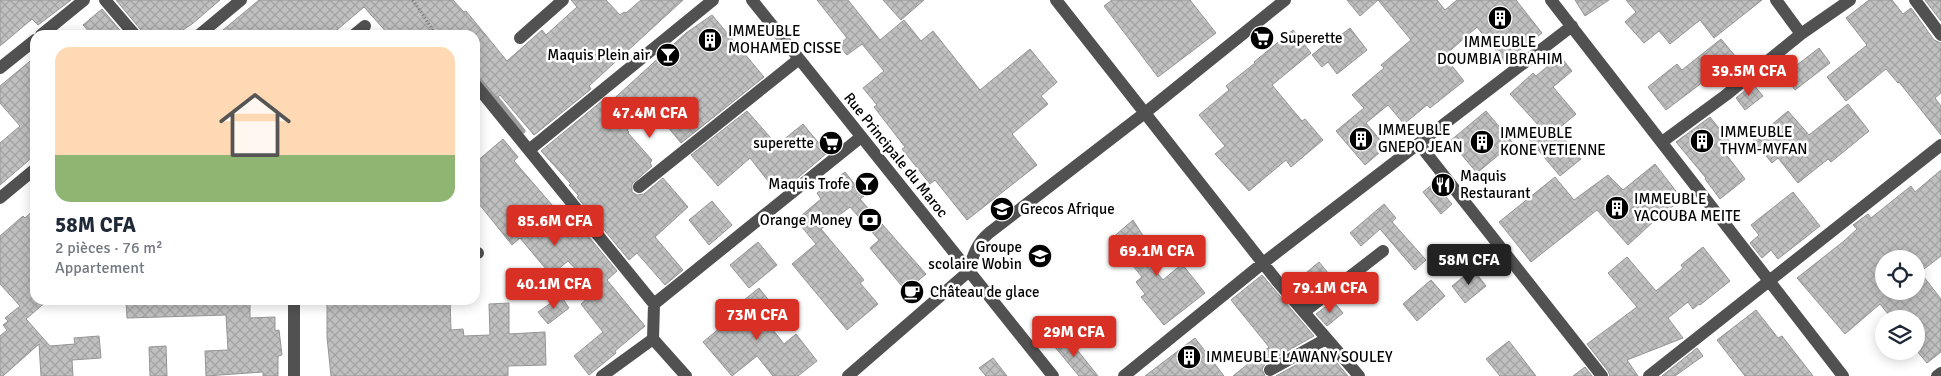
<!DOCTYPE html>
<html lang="fr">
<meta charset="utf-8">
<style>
body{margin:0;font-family:Signika,sans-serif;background:#f6f6f7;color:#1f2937;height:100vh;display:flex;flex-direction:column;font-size:19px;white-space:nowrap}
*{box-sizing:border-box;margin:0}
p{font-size:16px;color:#747a83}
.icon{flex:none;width:28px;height:28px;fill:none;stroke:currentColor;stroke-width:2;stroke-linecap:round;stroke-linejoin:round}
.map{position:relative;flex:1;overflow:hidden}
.drawer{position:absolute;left:30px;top:30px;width:450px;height:275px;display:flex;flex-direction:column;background:#fff;border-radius:15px;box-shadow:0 2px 12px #0003}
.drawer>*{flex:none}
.controls{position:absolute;left:1875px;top:250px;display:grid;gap:10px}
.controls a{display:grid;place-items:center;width:50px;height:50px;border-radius:50%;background:#fff;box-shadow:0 2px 12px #0003;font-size:25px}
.price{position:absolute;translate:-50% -42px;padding:0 11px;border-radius:5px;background:#d93025;color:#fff;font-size:16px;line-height:32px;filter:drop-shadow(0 1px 2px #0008)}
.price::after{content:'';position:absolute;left:50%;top:30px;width:15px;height:11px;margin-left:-8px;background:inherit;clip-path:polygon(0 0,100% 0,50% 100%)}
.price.active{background:#222;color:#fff}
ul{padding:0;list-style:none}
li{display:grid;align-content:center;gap:10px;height:265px;padding:0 25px}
li span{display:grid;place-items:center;height:155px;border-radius:15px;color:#555}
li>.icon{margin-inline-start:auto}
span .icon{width:90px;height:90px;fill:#fffc;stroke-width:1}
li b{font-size:21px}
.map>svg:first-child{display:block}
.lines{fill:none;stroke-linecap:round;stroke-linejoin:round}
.stream{stroke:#9f9f9f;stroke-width:5}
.building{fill:url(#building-cross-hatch);stroke:#959595;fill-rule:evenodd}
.path{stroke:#737373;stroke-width:3;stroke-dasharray:1 2.5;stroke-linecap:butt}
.minor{stroke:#515151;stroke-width:12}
.labels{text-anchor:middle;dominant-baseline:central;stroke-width:5;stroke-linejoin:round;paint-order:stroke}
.poi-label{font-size:15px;fill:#000;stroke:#fff;text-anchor:start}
.street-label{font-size:15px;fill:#000;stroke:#fff}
</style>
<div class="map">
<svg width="1941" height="376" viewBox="0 0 1941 376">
<defs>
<pattern id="building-cross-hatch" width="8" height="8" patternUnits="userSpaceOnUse" patternTransform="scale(1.25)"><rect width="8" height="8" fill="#c0c0c0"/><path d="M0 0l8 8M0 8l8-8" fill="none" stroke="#a3a3a3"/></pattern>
</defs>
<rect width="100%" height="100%" fill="#fff"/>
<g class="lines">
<!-- stream -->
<path class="stream" d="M475,71L523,131"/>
</g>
<!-- building -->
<path class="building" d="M0,0H71L38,25L32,19L0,46Z
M116,0H220L192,24L175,35H143L141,30Z
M259,0H453L464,12L466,11L507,61L542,30L546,35L577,7L571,0H606L620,15L624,12L626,13L641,0H683L589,86L591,89L534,135L500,95L497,98L481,79L475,76V35H389L364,7L331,35H217Z
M817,0H848L880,40L904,20L921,41L933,31L980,90L1030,49L1057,82L1041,96L1048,104L1012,134L1037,165L967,220L935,180L930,184L902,149L905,147L874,107L877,105L863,88L884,71L862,44L847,55L838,45L847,38Z
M883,0H924L901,20Z
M1112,0H1190L1216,33L1158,77L1104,6Z
M1347,0H1437L1445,10L1457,0H1516L1542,33L1505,62L1477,27L1444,56L1464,81L1430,108L1427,105L1404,124L1388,105L1366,123L1386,147L1365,165L1336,131L1364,108L1352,95L1384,68L1381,65L1411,40L1378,0L1360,16Z
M1575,0H1609L1585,16Z
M1626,0H1762L1714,38L1700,20L1670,44L1659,31L1644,43L1625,22L1636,12Z
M1869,0H1892L1903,14L1911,8L1934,40L1941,43V93L1935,98L1941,106V135L1899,82L1898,83L1886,69L1846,101L1827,77L1867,45L1846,18Z
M1925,0H1941V21Z
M102,9L124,35H92L83,25Z
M712,15L764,77L681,143L652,108L627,130L629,132L628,133L652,160L650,163L652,166L632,184V192L637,195L644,194L663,178L688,207L655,237L683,270L665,285L637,253L629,260L577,197L579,196L569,185L571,184L541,151L602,101L606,106L686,33Z
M1350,28L1367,50L1337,74L1328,62L1322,67L1312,55L1339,33L1341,35Z
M1293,30L1311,53L1272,85L1302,121L1305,119L1323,140L1291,167L1286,160L1249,191L1215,154L1225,146L1199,115L1229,90L1226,86L1255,63L1254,62Z
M1721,39L1736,57L1666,110L1648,87L1677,64L1682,70Z
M1819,48L1830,63L1795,90L1784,75Z
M1560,56L1572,71L1553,87L1576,114L1557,130L1581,159L1560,176L1528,138L1540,127L1510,94L1533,73L1536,76Z
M35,57V155L0,185V143L20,126L0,103V86Z
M1753,84L1763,96L1745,110L1736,98Z
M1848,104L1869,131L1831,162L1828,159L1798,183L1778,158L1772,163L1753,140L1788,111L1809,135Z
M747,111L777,145L803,124L827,153L793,182L790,178L775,190L750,158L718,186L691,155Z
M1486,111L1513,143L1477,173L1450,141Z
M1710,117L1730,142L1722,149L1745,179L1720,199L1705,179L1706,178L1676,142Z
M503,139L518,157L514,161L559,213L565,208L617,271L607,280L645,326L615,351L616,353L589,375L574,356L603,332L581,304L596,291L568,261L551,275L520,238L512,245L475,199V163Z
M1655,164L1682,199L1653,222L1628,245L1597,210L1531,262L1499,222L1555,177L1574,200L1608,175L1623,190Z
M1941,170V256L1920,272L1941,299V352L1927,363L1916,350V319H1892L1880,304L1845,334L1797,278L1844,241L1857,229L1853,225L1868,214L1871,218L1911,186L1915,192ZM1884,259H1916V291H1884Z
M845,172L864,196L860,199L926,274L906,291L870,248L879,240L850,207L821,229L864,280L860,283L878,304L847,330L792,264L816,244L796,220L821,199L817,193Z
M1434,183L1452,204L1441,214L1423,192Z
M1793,192L1820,226L1778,259L1771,250L1762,258L1750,243L1759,235L1751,225Z
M712,201L732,225L709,245L689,220Z
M1384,204L1396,218L1392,222L1426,260L1415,270L1380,229L1361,246L1350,233Z
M35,209V300H48L26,319L50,346L75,344L74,338L99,336L101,358L72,360L73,376H41L39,344L3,376H0V336L7,330L3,325L8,321L5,318L20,306L0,284V236L23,216L25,218Z
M1133,220L1154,253L1146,259L1163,280L1182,264L1205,293L1164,325L1141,297L1145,294L1136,282L1142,277L1111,239Z
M758,242L777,265L749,288L730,265Z
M1703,247L1730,281L1700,305L1699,304L1693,309L1688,302L1668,318L1683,338L1627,360L1638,376H1610L1608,371L1587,344L1637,307L1608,273L1627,257L1656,291L1683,268L1681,265Z
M1319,262L1333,279L1315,293L1301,277Z
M1473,269L1486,286L1465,303L1452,286Z
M1262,275L1314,336L1266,363L1262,369L1265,376H1233L1269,347L1231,300Z
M1431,280L1445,296L1417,321L1403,304Z
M759,288L778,312L766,321L784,344L796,334L817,361L798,376H773L757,356L732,376L703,342L727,322L723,317Z
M561,296L569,308L548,324L538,312Z
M126,300H250V318L275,317V331L279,330L282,355L278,356V376H263V372L206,376L205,351L228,350L226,315L127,318Z
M327,300H450L451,330L463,329L464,336L490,335L489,304L509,303V334L545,332L546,365L508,366V376H331L327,337Z
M1333,301L1343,313L1327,326L1316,314Z
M1756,310L1778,338L1782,336L1813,376H1745L1717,340Z
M1066,336L1098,376H1079L1054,346Z
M1195,338L1224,376H1145Z
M1509,341L1536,376H1500L1486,359Z
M166,346L167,376H150L149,347Z
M1697,348L1703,356L1675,376H1662Z
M1325,349L1348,376H1276Z
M993,358L1007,376H986L979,368Z
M1585,367L1592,376H1573Z"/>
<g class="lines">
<!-- path -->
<path class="path" d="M413,0L436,35"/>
<!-- minor -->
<path class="minor" d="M105,0L135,35
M752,0L1053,376
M1056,0L1277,281L1359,376
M1551,0L1843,376
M1776,0L1801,34
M1915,0L1941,35
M41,35L84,0
M199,35L241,0
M354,35L365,26
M520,38L563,0
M0,68L35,40
M475,84L654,304L653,339L602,376
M1662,142L1726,95L1801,34L1850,0
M1419,144L1602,376
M529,150L713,0
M639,187L799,59
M0,198L35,169
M475,253H478
M654,304L861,137
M1304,312L1383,251
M653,339L686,376
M1270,370L1326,339
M294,376V300
M848,376L968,272C973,256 976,244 989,233L1146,112L1285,0
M1124,376L1263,263L1572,26
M1649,376L1941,145
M1937,376L1941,373"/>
</g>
<!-- icons -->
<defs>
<g id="building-disc" transform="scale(1.25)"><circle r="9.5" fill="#000" stroke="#fff"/><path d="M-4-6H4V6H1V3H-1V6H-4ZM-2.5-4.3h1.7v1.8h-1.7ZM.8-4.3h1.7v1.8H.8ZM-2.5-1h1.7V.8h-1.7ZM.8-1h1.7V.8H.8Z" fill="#fff"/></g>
<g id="supermarket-disc" transform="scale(1.25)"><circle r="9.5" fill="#000" stroke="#fff"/><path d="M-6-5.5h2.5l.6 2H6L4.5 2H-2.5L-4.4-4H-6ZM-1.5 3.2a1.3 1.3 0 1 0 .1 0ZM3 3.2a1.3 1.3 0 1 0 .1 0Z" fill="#fff"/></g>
<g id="bar-disc" transform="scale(1.25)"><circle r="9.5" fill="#000" stroke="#fff"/><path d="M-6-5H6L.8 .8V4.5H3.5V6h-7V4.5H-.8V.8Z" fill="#fff"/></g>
<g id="restaurant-disc" transform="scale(1.25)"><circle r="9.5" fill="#000" stroke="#fff"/><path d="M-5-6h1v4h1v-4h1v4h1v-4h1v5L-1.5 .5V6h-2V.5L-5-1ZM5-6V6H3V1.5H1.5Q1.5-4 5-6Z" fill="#fff"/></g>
<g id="university-disc" transform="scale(1.25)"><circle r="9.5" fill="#000" stroke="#fff"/><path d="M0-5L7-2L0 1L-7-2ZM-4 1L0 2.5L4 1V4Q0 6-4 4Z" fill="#fff"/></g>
<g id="bank-disc" transform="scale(1.25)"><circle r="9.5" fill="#000" stroke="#fff"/><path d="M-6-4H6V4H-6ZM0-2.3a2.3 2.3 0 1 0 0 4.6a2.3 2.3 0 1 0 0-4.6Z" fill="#fff"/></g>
<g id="school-disc" transform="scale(1.25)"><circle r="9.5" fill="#000" stroke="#fff"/><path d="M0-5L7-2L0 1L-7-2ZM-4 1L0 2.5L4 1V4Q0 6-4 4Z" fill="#fff"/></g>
<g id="cafe-disc" transform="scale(1.25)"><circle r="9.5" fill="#000" stroke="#fff"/><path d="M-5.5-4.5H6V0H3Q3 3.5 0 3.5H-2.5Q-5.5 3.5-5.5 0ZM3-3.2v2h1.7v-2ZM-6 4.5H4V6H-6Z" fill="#fff"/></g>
</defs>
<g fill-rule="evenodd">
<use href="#building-disc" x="1500" y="18"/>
<use href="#supermarket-disc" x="1262" y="38"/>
<use href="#building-disc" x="710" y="40"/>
<use href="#bar-disc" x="668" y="55"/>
<use href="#building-disc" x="1361" y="139"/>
<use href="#building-disc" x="1702" y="141"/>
<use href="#building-disc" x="1482" y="142"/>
<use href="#supermarket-disc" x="831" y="143"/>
<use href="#bar-disc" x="867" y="184"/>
<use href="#restaurant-disc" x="1443" y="185"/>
<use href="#building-disc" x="1617" y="208"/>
<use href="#university-disc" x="1002" y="209"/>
<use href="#bank-disc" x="870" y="220"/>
<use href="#school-disc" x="1040" y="256"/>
<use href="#cafe-disc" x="912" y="292"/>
<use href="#building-disc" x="1189" y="357"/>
</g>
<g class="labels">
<!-- poi labels -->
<g class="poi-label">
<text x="728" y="31">IMMEUBLE<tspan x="728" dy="17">MOHAMED CISSE</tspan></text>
<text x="1280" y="38">Superette</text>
<text x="1500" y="42" text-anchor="middle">IMMEUBLE<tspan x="1500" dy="17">DOUMBIA IBRAHIM</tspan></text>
<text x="650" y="55" text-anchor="end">Maquis Plein air</text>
<text x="1378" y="130">IMMEUBLE<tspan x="1378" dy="17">GNEPO JEAN</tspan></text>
<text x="1720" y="132">IMMEUBLE<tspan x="1720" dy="17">THYM-MYFAN</tspan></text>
<text x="1500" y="133">IMMEUBLE<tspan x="1500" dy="17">KONE YETIENNE</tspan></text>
<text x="814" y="143" text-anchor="end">superette</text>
<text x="1460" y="176">Maquis<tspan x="1460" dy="17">Restaurant</tspan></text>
<text x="850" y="184" text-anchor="end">Maquis Trofe</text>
<text x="1634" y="199">IMMEUBLE<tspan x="1634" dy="17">YACOUBA MEITE</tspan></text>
<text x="1020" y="209">Grecos Afrique</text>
<text x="852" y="220" text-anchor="end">Orange Money</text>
<text x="1022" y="247" text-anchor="end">Groupe<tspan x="1022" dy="17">scolaire Wobin</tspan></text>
<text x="930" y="292">Château de glace</text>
<text x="1206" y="357">IMMEUBLE LAWANY SOULEY</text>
</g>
<!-- street labels -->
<g class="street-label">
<text transform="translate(896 155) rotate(51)">Rue Principale du Maroc</text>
</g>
</g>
</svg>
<div class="controls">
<a><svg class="icon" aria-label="locate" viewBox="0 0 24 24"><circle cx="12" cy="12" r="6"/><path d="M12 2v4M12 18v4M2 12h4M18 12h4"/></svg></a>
<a><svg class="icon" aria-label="layers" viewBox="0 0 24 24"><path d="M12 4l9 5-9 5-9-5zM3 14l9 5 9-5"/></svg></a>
</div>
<b class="price" style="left:1749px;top:97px">39.5M CFA</b>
<b class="price" style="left:650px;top:139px">47.4M CFA</b>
<b class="price" style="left:555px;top:247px">85.6M CFA</b>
<b class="price" style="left:1157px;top:277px">69.1M CFA</b>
<b class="price active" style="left:1469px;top:286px">58M CFA</b>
<b class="price" style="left:554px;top:310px">40.1M CFA</b>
<b class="price" style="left:1330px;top:314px">79.1M CFA</b>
<b class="price" style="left:757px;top:341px">73M CFA</b>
<b class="price" style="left:1074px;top:358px">29M CFA</b>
<section class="drawer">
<ul>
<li><span style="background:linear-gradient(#ffd9b3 70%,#8fb573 0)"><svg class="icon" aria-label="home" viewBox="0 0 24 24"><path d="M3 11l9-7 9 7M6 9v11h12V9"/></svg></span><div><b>58M CFA</b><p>2 pièces · 76 m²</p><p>Appartement</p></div></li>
</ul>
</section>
</div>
